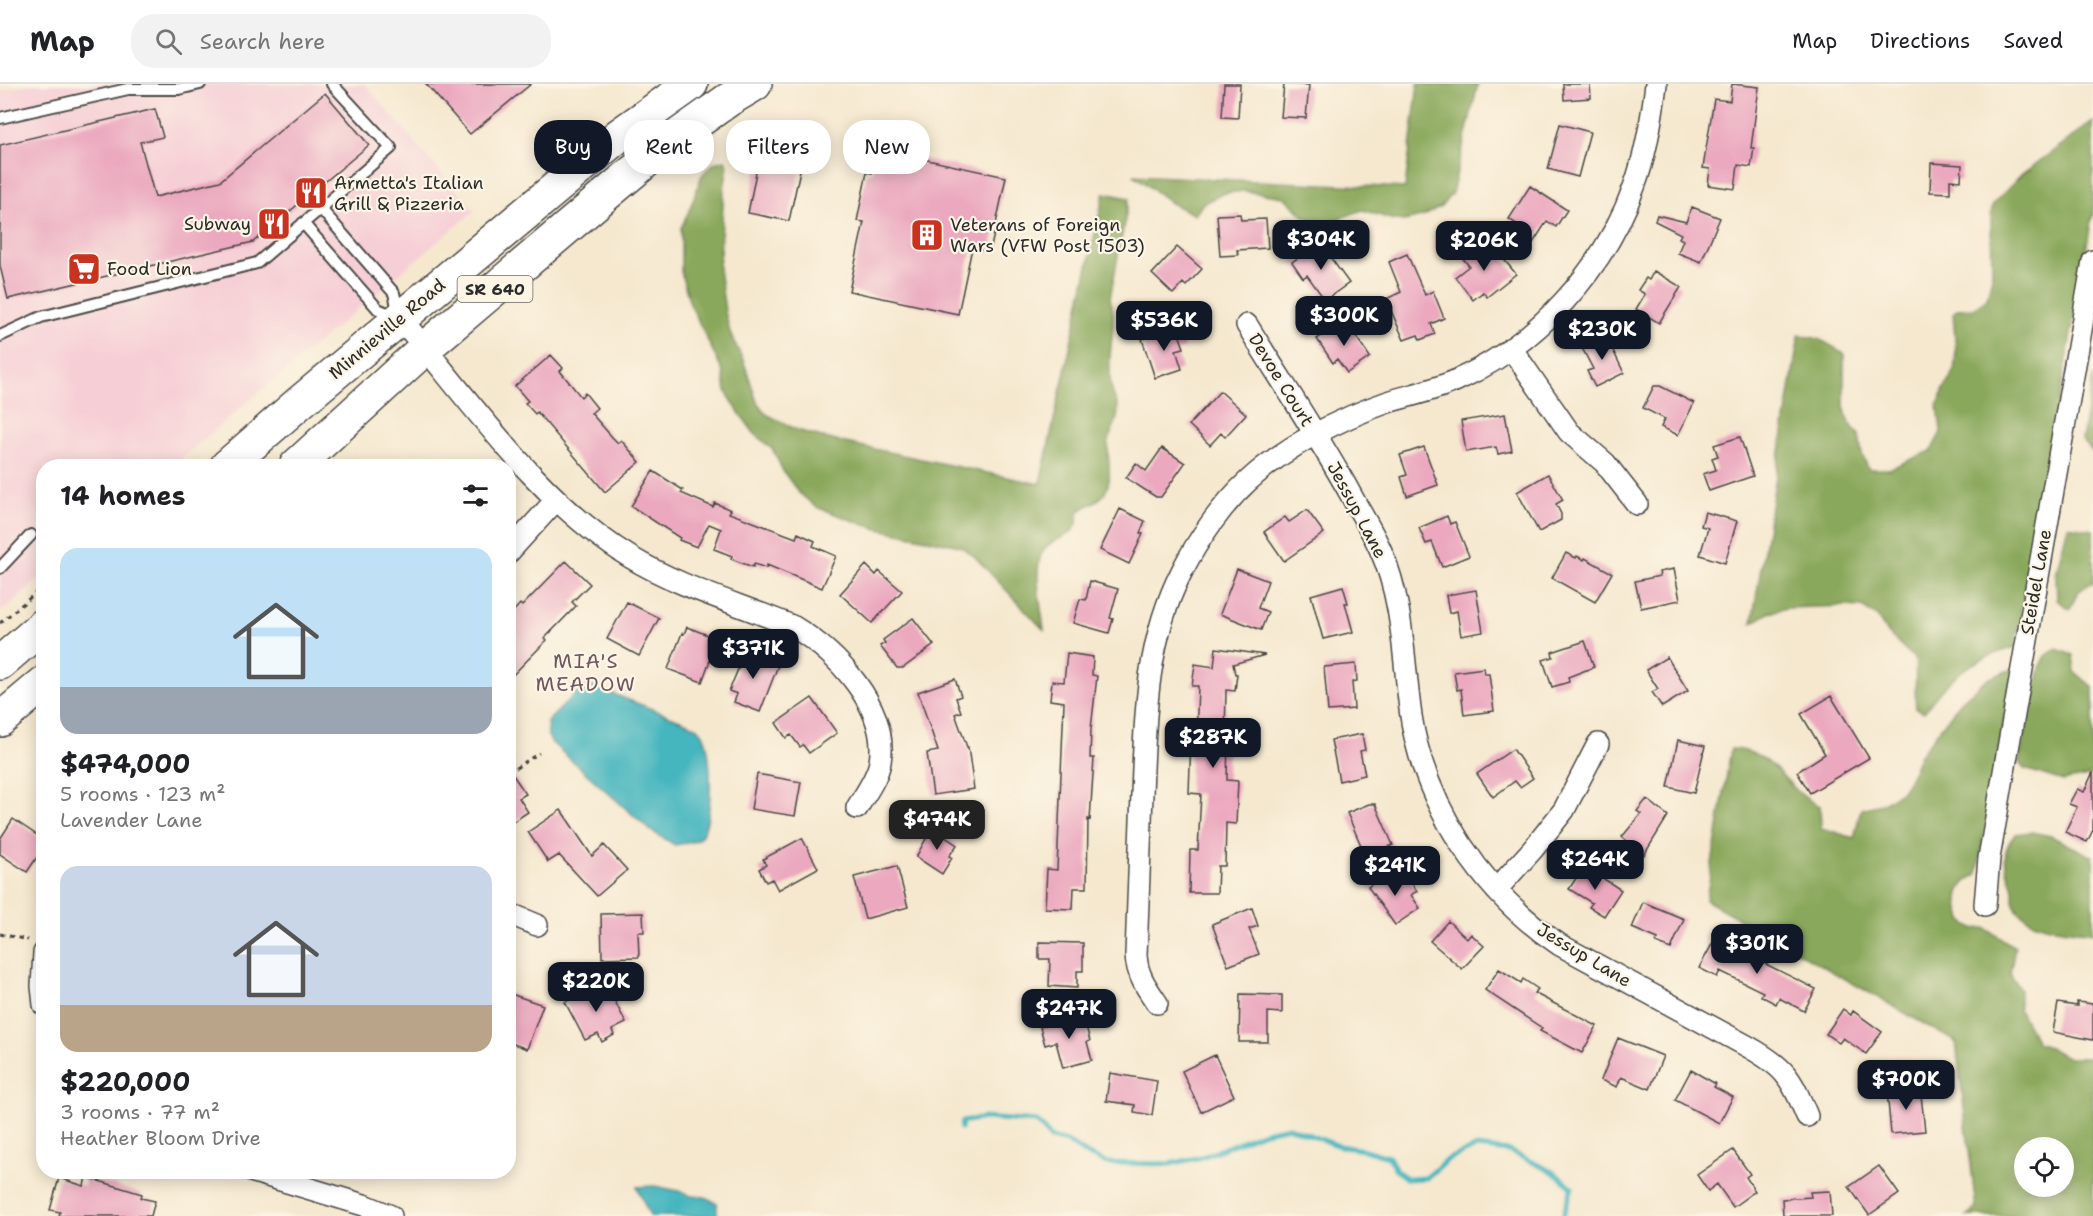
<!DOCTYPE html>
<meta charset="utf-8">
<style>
body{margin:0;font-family:"Shantell Sans",sans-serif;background:#f2f2f2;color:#202124;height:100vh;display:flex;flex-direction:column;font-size:22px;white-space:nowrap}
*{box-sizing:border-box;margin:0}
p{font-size:20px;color:#757577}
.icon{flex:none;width:33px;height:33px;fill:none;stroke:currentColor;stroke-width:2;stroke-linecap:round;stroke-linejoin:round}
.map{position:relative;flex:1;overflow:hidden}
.drawer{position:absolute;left:36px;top:375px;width:480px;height:720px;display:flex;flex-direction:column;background:#fff;border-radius:24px;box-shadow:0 3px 15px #0003}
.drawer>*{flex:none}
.top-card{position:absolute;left:534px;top:36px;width:570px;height:54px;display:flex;gap:12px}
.tools{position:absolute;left:2014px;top:1053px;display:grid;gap:12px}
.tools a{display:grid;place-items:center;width:60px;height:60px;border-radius:50%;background:#fff;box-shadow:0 3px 15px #0003;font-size:30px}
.price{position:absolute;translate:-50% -51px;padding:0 14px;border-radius:12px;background:#111827;color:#fff;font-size:20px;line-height:39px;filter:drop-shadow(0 2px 3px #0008)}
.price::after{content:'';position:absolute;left:50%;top:36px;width:18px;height:14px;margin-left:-9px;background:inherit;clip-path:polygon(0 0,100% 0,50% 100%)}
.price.selected{background:#222;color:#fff}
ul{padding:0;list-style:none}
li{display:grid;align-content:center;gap:12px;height:318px;padding:0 24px}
li span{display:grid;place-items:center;height:186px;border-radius:18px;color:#555}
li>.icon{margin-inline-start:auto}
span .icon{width:108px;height:108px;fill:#fffc;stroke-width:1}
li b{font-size:26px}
h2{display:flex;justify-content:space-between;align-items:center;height:72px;padding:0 24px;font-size:26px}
.chip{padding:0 21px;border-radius:24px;background:#fff;box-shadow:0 3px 15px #0003;font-size:21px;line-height:54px}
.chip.selected{background:#111827;color:#fff}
header{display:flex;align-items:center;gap:36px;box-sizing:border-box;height:84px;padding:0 30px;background:#fff;border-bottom:2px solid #e0e0e0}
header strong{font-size:28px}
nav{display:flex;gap:33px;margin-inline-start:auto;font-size:21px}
.search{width:420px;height:54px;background:#f2f2f2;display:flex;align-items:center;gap:15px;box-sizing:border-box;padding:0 21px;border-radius:24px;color:#757577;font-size:22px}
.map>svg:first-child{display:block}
.built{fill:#f6cfd6}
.forest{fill:#8aa85b;stroke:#5a6a43;stroke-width:1.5;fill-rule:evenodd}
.water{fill:#45b5be;stroke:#387074;stroke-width:1.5}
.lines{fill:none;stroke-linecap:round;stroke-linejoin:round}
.stream{stroke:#45b5be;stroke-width:5}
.building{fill:#eba8bf}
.service-casing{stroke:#494744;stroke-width:14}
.minor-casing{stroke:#494744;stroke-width:24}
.primary-casing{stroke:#494744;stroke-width:36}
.path{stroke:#494744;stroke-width:3;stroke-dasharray:4.5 4.5;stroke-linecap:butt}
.service{stroke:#fff;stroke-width:10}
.minor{stroke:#fff;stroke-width:21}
.primary{stroke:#fff;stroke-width:33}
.labels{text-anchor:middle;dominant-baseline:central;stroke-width:4.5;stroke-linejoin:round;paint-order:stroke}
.shield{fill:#fcf5e5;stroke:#6a6863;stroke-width:1.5}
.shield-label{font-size:16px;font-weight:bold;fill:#2b2b2b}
.poi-label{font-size:18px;fill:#2b2b2b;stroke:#fcf5e5;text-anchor:start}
.street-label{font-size:18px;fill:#2b2b2b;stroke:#fcf5e5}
.neighbourhood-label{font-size:20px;letter-spacing:1.5px;fill:#6e575f;stroke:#fcf5e5}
</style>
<header>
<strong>Map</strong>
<div class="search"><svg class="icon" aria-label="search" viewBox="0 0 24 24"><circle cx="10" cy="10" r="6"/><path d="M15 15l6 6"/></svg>Search here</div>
<nav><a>Map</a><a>Directions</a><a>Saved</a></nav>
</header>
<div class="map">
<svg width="2093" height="1132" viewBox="0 0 2093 1132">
<rect width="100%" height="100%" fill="#fcf5e5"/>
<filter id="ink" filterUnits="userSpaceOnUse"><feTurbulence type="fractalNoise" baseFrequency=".0167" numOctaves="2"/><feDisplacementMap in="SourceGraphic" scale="12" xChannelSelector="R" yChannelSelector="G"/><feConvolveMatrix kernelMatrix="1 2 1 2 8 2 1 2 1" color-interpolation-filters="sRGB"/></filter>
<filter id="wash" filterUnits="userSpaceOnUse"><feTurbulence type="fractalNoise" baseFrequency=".008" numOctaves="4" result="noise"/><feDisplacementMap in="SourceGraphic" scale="24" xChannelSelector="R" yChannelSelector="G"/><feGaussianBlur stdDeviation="1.35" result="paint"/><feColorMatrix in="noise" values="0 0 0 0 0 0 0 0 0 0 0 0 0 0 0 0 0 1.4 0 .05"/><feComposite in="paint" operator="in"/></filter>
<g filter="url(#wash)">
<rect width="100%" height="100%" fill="#f5e8cf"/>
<!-- built -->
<path class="built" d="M28,0H365L474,127L172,382H44L43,492L0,529V7Z"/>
<!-- forest -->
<path class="forest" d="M1418,0H1478L1452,109L1441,123L1424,132L1405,137L1391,135L1363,126L1323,140L1305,133L1284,113L1244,107L1225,109L1203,119L1195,131L1171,119L1134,91L1405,104Z
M2093,38V127L2015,563C1969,577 1952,590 1924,628L1916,624C1914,607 1917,591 1915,575L1889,550L1876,532L1862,523L1846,522L1787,524L1770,528L1752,539L1799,251L1819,255L1844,269V322L1848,337L1859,351L1862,371L1869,385H1889L1931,367L1941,348L1938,321L1944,305L1954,288L1956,267L1953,229L1958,225L1974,224L1987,214L1992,193L1991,131L1993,120L2022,90Z
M725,76L728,81L724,105L719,185L725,227L730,249L744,278L757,318L766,330L797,346L836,357L1040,400L1104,109L1129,114L1110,214C1118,240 1108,261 1110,287C1110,293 1110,300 1112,306C1113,312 1117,318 1118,324C1119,335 1112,345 1109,355C1105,373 1115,392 1104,410C1098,419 1086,421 1078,428C1078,432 1078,439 1076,442C1070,455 1050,454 1043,467C1032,484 1042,526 1044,546L974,472L960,462L874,444L816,423L798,408L783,387L773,366L754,349L738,327L726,307L723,288L690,220L681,188V144L689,127L702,91L714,79Z
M2093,292V368L2082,356Z
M2068,442L2093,446V500L2091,499L2078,508L2070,525L2057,516L2056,489Z
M2056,565L2073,571L2075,588L2093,603V691L2063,697L2025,685L2019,677L2040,584L2046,572Z
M2013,585L1977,791C1952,801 1953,829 1972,845L1985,844L2015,863L2010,890L2020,906L2019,926L2037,958L2069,974H2093V1132H1966L1976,1124L1956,958L1706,816L1731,665C1777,666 1784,707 1820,722L1821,744L1854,754L1861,725L1882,720L1901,708L1909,696L1920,671L1961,617L1987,595ZM2025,1064H2064V1102H2025Z
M2031,748L2051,752L2091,772L2093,771V849C2070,845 2024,846 2014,819C2012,815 2014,810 2013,806C2013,801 2010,797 2009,792C2003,776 2004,763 2015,750Z"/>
<!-- water -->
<path class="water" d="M590,601L693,641C697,644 701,646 703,650C713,668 713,736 701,752C696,759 684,759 675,761L651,747L552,659L548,652L547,638L577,608Z
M655,1102L683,1108L691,1112L705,1113L717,1119V1132H650L637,1103Z"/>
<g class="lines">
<!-- stream -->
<path class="stream" d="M961,1044L962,1038L984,1034L1037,1038L1051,1054L1067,1058L1088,1071L1107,1079L1169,1080L1202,1073L1264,1048L1289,1043L1339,1062L1364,1066L1389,1073L1396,1086L1407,1095L1426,1094L1448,1075L1477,1063L1509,1067L1553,1088L1572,1103L1563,1132"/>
</g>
<g id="blocks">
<!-- building -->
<path class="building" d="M426,0H531L470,50Z
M1224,0H1240L1238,34L1222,33Z
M1284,0L1309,1L1306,34L1281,33Z
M1563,0H1590L1591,14L1564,16Z
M1732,0L1759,3L1751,64H1754L1751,83L1738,81L1735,105L1708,101L1710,85L1703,84L1714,15L1730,17Z
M325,9L369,61L253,158L8,215L0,182V61L155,25L163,53L140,58L155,113L220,97Z
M1560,40L1590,48L1578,93L1548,85Z
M877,65L1006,93L990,168L972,164L958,230L849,207L864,138L857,137L867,88L872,89Z
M760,68L802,77L789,137L748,129Z
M1931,79L1962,81L1961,97L1950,96V109L1930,108Z
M1530,102L1567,126L1556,143L1547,137L1533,159L1517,148L1521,143L1509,135Z
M1692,123L1720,134L1701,178L1678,169L1683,156L1679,154L1681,150L1655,137L1657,131L1686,138Z
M1240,130L1241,136L1266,135L1268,164L1237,166L1238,171L1220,172L1217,131Z
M1320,159L1349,199L1325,216L1307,191L1303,194L1292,178Z
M1492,161L1516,190L1487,213L1483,208L1473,216L1455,193L1469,182L1461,172L1473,163L1479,171Z
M1177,163L1202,185L1186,202L1183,199L1173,210L1152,190Z
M1407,170L1425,211L1433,207L1444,234L1431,240L1435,250L1420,256L1418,251L1404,256L1386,215L1401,208L1389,178Z
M1654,187L1681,203L1659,239L1636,225L1645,210L1638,206L1646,194L1649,196Z
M1345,236L1370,273L1347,289L1337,275L1333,279L1317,255Z
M1177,244L1184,264L1176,266L1182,285L1155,294L1142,255Z
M1605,250L1624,289L1595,303L1587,287L1593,285L1581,262Z
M551,271L563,284L560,287L581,313L585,309L597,324L591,329L612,353L618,359L621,356L640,378L605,408L537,328L535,330L525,319L528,317L515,302Z
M1654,302H1660L1694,319L1678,351L1661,343L1665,335L1643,324Z
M1220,307L1246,330L1225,353L1221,349L1210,361L1189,341Z
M1505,330L1512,367L1498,370L1496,363L1466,368L1461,337Z
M1740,353L1753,392L1709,407L1703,390L1716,386L1712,374L1718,372L1714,361Z
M1424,363L1438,401L1407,412L1401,393L1407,391L1400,371Z
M1162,364L1185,379L1161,413H1156L1126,394L1136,379L1146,387Z
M653,387L683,406L681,409L713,423L715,419L731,426L729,429L796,454L798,449L815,457L813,462L836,472L822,504L767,481L766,484L754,480L753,483L731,475L732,472L714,465L721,445L709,440L697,463L679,456L680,454L631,422Z
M1548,390L1563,416L1556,420L1561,430V436L1539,448L1517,408Z
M1120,425L1145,437L1140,449L1143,450L1129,480L1100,466Z
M1307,426L1324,449L1284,477L1264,448L1285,433L1289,438Z
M1705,428L1737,437L1725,479L1700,471L1708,444L1701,442Z
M1447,432L1450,440L1455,438L1469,472L1442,483L1432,458L1426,460L1419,444Z
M1566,469L1576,474L1577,472L1584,476L1585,474L1612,489L1595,518L1552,494Z
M566,477L590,500L572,518L576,522L545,554L547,556L508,596V533L520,520L522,522Z
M866,481L876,491L879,487L902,507L872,539L840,510Z
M1237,485L1268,497L1258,524L1268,528L1261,546L1220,530Z
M1674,485L1680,516L1641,524L1635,497L1660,492L1659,488Z
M1090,497L1118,505L1110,534L1113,535L1109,549L1073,539L1080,515L1086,516Z
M1343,502L1348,519H1345L1353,548L1323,555L1311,511Z
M1476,506L1483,548L1461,552L1457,527L1449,529L1446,511Z
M627,518L659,534L639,572L607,555Z
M913,534L934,561L903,584H897L880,562L885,559L883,556Z
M687,543L718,555L702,598L668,585L682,549L684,550Z
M1585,557L1594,583L1568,593L1569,598L1552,603L1543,576L1553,573L1552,568Z
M1216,564L1265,571L1233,580L1235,590H1237L1235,607L1226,606L1225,655H1228L1227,696L1238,697L1236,740L1226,739L1225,782H1218L1217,809H1189L1190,766H1198L1201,710L1189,709L1191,654H1196L1198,602H1192L1195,580L1214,583Z
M746,566L779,579L760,628L734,618L737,610L729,607Z
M1067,569L1093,573L1092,591L1097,592L1091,645L1090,674H1094L1090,736L1088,735L1087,804H1074L1073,825L1045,824L1047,785L1057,786L1064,618L1050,616L1052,597L1064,598Z
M1667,573L1688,607L1662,623L1652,608L1658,605L1646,586Z
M1356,580L1357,597L1352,598L1354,625L1328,627L1324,583Z
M1484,584L1485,590H1489L1494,627L1464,631L1461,605L1457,606L1454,588Z
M955,595L961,612L956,614L961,628L955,630L967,663H968L974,705L933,711L927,669L938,667L918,608Z
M1831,612L1869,674L1810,709L1797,688L1825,670L1801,630Z
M812,614L837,649L809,669L803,661L800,663L791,651L786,654L776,639Z
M1362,650L1365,666L1360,667L1365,691L1339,697L1331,656Z
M1678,656L1705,662L1694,709L1668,703Z
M1513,665L1533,694L1520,703L1515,697L1493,713L1477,690Z
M508,684L526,710L519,714L528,728L508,741Z
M2093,688V746L2087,758L2065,748L2077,723L2069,720L2077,705L2084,708Z
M757,690L801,698L795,732L751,725Z
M1647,715L1668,732L1644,771L1622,753L1641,730L1637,727Z
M1369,720H1375L1393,761L1366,773L1347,729Z
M561,726L592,772L604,761L627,786L597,812L559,771L548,778L528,748Z
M13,735L44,756V763L27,788L0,770V755Z
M932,744L957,761L949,772L952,774L942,790L916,773Z
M802,754L818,784L778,806L772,795L766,798L759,785L766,781L763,775Z
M897,782L908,823L865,835L854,793Z
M1584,782L1621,806L1604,832L1589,823L1592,819L1569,805Z
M1391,787L1398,796L1401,793L1405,798L1409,795L1417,807L1411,811L1420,824L1395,841L1368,803Z
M1643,818L1684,835L1671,865L1656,859L1658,855L1632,844Z
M1252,824L1258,842L1249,845L1259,870L1228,882L1212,840Z
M643,829L644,848H638L639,873L602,874L601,830Z
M1448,837L1467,855L1471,850L1484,862L1462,885L1430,857Z
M1715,855L1816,905L1804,927L1779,914L1776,920L1761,912L1763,908L1720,887L1717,893L1699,884Z
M1039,858L1083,859V887H1077V904L1049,902L1050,875H1039Z
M1499,885L1521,899L1523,895L1538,905L1534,909L1597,942L1582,969L1540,947L1542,944L1485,906Z
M605,898L626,939L612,946L614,951L602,958L598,950L585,956L565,918Z
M508,909L543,921L527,965L508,958Z
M1240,910L1282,911V929L1268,928V958H1239Z
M2077,918L2093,920V956L2053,948L2058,919L2077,922Z
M1843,925L1851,931L1853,927L1882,948L1866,970L1843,954L1839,959L1826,950Z
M1083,931L1090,957L1087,958L1092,976L1063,984L1056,958L1045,961L1040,943Z
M1618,954L1663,972L1650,1005L1621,993L1617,1003L1601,996Z
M1215,971L1234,1012L1201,1028L1182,987Z
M1691,986L1716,1000L1714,1003L1733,1013L1719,1039L1675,1016Z
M1110,989L1157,997L1152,1031L1134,1028L1135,1021L1106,1017Z
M1917,1004L1918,1011H1921L1925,1047L1891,1050L1887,1007Z
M1733,1066L1750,1090L1746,1093L1755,1107L1733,1123L1717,1100L1708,1107L1697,1091Z
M1879,1082L1899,1110L1869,1131L1849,1103Z
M86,1093L142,1110L141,1114L155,1117L151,1132H59L60,1128L50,1126L59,1094L84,1102Z
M1830,1107L1832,1132H1783L1782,1115L1811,1113L1810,1108Z"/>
</g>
</g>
<g filter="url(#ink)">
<use href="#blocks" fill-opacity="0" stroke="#494744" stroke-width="1.5"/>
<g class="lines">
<!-- service casing -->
<g class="service-casing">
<path id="service" d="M0,34L128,5H179L200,0
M320,124L394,209L399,231
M303,139L378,225L394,232
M0,252L41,233L257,179L391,64L332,0
M0,484L31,451"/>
</g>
<!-- minor casing -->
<g class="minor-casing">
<path id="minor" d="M400,234C470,316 538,417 630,473C681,504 740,520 794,543C837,569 889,623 880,678C877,695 865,710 857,724
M1247,241C1282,298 1319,353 1351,411C1361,430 1373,448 1381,467C1404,519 1403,577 1411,632C1425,723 1483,810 1560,861L1747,962C1785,983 1791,993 1807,1032
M1511,264L1569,348L1605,379L1637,420
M508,469L556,416
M1496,806L1533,765L1564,726L1598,660
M1985,821L1989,774L2093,177
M508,829L537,841
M44,869L42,902L44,921
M1157,919C1146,903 1137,891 1136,871C1138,817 1140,763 1142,710C1145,632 1146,557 1182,487C1198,455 1222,421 1248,397C1286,362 1339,335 1388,318C1411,311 1435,306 1457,296C1537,260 1604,186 1634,103C1646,71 1652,34 1656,0
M254,1088L367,1122L391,1132"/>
</g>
<!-- primary casing -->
<g class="primary-casing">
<path id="primary" d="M227,382L298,320L618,52L691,0
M296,382L425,264L609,108L669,58L728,16L755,0
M0,579L44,541
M0,636L44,599"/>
</g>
<!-- path -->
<path class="path" d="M0,539L44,502
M508,689L539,669
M0,850L28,856"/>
<!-- service -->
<use href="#service" class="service"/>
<!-- minor -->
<use href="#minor" class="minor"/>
<!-- primary -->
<use href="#primary" class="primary"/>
</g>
</g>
<!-- icons -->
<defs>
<g id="restaurant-square" transform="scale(1.725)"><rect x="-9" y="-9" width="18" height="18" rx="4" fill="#c8321e" stroke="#fcf5e5"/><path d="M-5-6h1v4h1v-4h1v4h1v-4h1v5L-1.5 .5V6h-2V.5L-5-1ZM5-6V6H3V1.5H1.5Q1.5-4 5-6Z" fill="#fff"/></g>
<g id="building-square" transform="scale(1.725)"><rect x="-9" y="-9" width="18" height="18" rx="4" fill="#c8321e" stroke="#fcf5e5"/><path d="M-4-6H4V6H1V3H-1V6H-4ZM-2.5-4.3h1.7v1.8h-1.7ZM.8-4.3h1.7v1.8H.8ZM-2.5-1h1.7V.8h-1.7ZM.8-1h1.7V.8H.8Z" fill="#fff"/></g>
<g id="supermarket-square" transform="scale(1.725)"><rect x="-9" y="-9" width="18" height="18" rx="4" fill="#c8321e" stroke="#fcf5e5"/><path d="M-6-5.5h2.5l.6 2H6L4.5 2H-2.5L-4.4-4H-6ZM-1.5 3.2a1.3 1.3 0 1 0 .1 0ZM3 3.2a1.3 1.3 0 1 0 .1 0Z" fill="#fff"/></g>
</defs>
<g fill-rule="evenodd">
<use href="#restaurant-square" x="311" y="109"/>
<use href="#restaurant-square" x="274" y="140"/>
<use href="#building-square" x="927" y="151"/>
<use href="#supermarket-square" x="84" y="185"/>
</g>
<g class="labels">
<!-- shield labels -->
<rect class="shield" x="457.5" y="192" width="75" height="26" rx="4.5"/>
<g class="shield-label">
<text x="495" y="205">SR 640</text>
</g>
<!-- poi labels -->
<g class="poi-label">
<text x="334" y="99">Armetta's Italian<tspan x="334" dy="21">Grill &amp; Pizzeria</tspan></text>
<text x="251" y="140" text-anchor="end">Subway</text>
<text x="950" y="141">Veterans of Foreign<tspan x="950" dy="21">Wars (VFW Post 1503)</tspan></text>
<text x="107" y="185">Food Lion</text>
</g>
<!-- street labels -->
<g class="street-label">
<text transform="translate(387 245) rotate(-40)">Minnieville Road</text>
<text transform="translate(1281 296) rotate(58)">Devoe Court</text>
<text transform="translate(1357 426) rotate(62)">Jessup Lane</text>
<text transform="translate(2036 498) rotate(-80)">Steidel Lane</text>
<text transform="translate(1584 871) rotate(31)">Jessup Lane</text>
</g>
<!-- neighbourhood labels -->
<g class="neighbourhood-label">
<text x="586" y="577">MIA'S<tspan x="586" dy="23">MEADOW</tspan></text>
</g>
</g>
</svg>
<div class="tools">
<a><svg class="icon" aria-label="locate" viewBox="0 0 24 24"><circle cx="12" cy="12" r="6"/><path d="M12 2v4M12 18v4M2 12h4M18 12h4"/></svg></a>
</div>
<b class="price" style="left:1321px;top:187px">$304K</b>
<b class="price" style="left:1484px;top:188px">$206K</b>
<b class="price" style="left:1344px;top:263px">$300K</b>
<b class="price" style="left:1164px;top:268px">$536K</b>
<b class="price" style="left:1602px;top:277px">$230K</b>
<b class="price" style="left:753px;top:596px">$371K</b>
<b class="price" style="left:1213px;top:685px">$287K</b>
<b class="price selected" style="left:937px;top:767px">$474K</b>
<b class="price" style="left:1595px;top:807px">$264K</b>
<b class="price" style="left:1395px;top:813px">$241K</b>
<b class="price" style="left:1757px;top:891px">$301K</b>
<b class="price" style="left:596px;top:929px">$220K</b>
<b class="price" style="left:1069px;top:956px">$247K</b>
<b class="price" style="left:1906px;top:1027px">$700K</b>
<div class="top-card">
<a class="chip selected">Buy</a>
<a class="chip">Rent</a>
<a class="chip">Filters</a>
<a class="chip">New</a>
</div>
<section class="drawer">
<h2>14 homes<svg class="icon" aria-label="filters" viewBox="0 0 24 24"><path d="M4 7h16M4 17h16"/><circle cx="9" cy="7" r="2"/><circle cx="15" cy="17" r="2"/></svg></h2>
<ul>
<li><span style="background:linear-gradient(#bfe0f5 75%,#9aa5b1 0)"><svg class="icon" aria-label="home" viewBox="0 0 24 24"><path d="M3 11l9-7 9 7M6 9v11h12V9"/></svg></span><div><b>$474,000</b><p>5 rooms · 123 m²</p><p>Lavender Lane</p></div></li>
<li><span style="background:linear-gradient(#c9d6e8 75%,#b9a48a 0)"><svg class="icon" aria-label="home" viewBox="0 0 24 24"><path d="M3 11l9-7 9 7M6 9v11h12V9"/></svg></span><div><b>$220,000</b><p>3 rooms · 77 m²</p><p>Heather Bloom Drive</p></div></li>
</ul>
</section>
</div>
